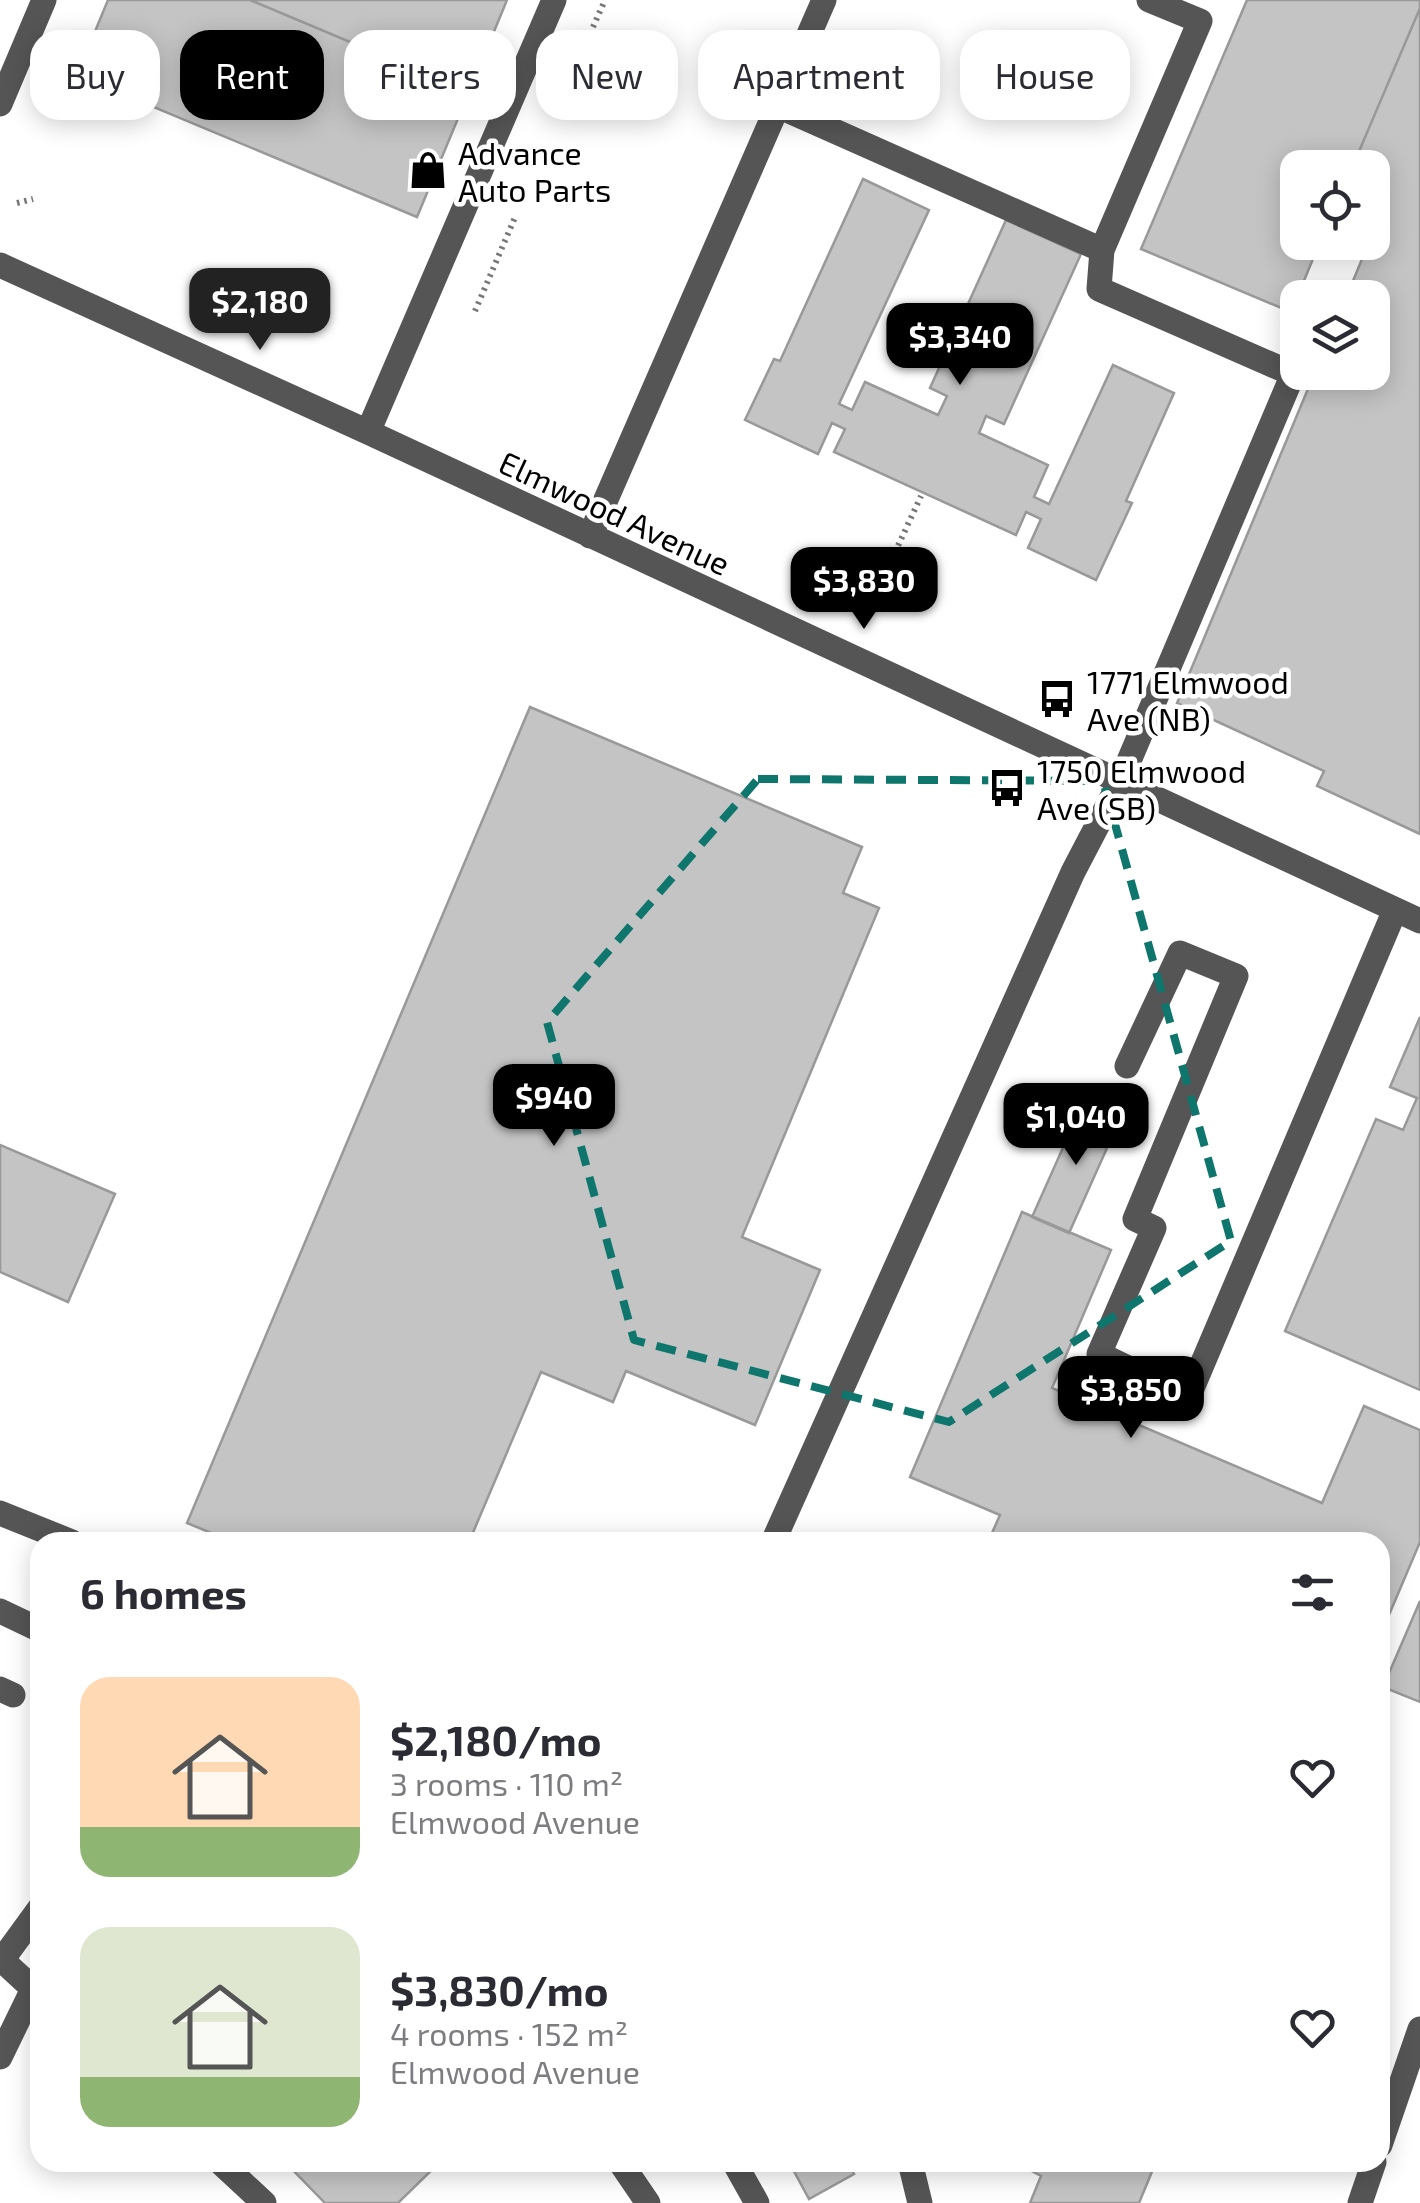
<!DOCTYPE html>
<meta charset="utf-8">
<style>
body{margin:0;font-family:"Exo 2",sans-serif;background:#f2f2f3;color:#2b2b33;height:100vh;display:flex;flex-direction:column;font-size:38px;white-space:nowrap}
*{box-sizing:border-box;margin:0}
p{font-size:32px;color:#7c7c81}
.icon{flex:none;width:55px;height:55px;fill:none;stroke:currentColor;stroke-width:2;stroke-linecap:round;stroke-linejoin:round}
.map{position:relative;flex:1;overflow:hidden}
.panel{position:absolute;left:30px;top:1532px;width:1360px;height:640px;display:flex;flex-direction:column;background:#fff;border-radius:30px;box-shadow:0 5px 25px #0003}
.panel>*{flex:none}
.hud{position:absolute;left:30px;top:30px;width:1360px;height:90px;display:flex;gap:20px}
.fabs{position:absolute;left:1280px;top:150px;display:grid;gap:20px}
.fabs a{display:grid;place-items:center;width:110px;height:110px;border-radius:20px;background:#fff;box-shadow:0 5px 25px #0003;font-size:50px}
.price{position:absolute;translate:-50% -85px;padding:0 22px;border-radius:20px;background:#000;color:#fff;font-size:32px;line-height:65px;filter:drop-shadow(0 2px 5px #0008)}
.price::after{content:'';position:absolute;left:50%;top:60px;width:30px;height:22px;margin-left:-15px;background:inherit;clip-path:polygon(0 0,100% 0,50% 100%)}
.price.active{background:#222;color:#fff}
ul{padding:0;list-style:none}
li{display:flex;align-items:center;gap:30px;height:250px;padding:0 50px}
li span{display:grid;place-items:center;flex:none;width:280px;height:200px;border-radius:30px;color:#555}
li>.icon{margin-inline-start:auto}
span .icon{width:120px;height:120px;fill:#fffc;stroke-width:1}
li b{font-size:42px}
h2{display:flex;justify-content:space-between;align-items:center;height:120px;padding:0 50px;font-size:42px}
.tag{padding:0 35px;border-radius:30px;background:#fff;box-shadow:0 5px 25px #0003;font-size:35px;line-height:90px}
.tag.active{background:#000;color:#fff}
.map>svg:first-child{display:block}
.building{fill:#c4c4c4;stroke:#999;stroke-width:2.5}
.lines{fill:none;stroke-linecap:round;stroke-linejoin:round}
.path{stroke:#777;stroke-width:6;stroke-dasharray:2.5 5;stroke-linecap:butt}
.minor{stroke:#555;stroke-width:25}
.marked{fill:none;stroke:#0f766e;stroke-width:8;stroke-dasharray:20 12;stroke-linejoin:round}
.labels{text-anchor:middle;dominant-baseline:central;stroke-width:9;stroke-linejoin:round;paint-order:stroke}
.poi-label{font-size:32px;fill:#000;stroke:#fff;text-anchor:start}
.street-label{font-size:32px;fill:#000;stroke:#fff}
</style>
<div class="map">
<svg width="1420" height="2203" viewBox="0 0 1420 2203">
<rect width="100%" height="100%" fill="#fff"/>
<!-- building -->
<path class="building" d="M108,0H250L469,92L417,217L77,75Z
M250,0H507L469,92Z
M1247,0H1420V8L1352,168H1298V242H1320L1291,312L1141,249Z
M1420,8V834L1317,786L1324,771L1177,703L1315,372H1372V298H1346L1369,242H1372V168H1352Z
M863,179L929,210L839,404L852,410L865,382L938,415L947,396L930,388L1006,220L1081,254L1004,424L986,416L979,433L1048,465L1034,497L1049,504L1113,365L1174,393L1126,501L1132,503L1096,580L1028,548L1041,519L1026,512L1016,535L834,452L845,429L832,423L818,454L745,420L774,359L780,361Z
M530,707L862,847L843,893L879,908L742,1237L820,1270L755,1425L626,1371L613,1402L541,1372L469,1542H233L187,1523Z
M1420,1017V1390L1285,1331L1376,1119L1403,1130L1417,1098L1390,1087Z
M1083,1103L1120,1119L1069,1233L1032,1217Z
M0,1145L115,1194L68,1302L0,1272Z
M1022,1212L1111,1250L1052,1388L1322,1503L1364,1406L1420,1430V1542L1380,1636V1542H988L1000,1515L910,1477Z
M1420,1601V1702L1383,1687Z
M285,2162H440L398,2203H325Z
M789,2162H848L854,2174L809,2199Z
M1015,2162H1156L1139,2203H1030L1041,2176Z"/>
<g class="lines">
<!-- path -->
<path class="path" d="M593,27L605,0
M17,203L33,199
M475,311L516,215
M873,600L921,496"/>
<!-- minor -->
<path class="minor" d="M0,104L44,0
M778,106L1102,250
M0,265L368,432L1420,921
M368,432L554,0
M590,536L824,0
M1127,1066L1180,953L1236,976L1135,1219L1154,1228L1099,1354L1151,1379L1190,1393L1395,910
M0,1513L72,1542
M773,1542L1073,872L1120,782L1293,374L1099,289L1102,250L1200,21L1149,0
M0,1611L40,1630
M0,1689L13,1695
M40,1908L2,1960L40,1995
M0,2057L33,1989
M1380,2145L1420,2029
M220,2162L264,2203
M620,2162L648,2203
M734,2162L757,2203
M910,2162L920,2203
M1360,2203L1374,2162"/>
</g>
<!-- marked area -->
<path class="marked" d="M758,779L1103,781L1231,1241L949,1422L634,1340L547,1022Z"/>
<!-- icons -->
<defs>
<g id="shop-bare" transform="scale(3)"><path d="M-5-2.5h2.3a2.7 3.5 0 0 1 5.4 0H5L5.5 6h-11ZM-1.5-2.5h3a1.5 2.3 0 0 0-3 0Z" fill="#000" stroke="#fff" stroke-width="2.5" paint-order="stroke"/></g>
<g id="bus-bare" transform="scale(3)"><path d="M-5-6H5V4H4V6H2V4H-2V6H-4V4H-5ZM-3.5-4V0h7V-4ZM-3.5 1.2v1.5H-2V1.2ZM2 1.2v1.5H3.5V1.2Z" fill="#000" stroke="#fff" stroke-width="2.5" paint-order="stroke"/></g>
</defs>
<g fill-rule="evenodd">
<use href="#shop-bare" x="428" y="170"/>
<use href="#bus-bare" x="1057" y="699"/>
<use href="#bus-bare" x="1007" y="788"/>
</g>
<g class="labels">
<!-- poi labels -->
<g class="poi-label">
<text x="458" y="152">Advance<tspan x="458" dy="37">Auto Parts</tspan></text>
<text x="1087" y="681">1771 Elmwood<tspan x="1087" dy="37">Ave (NB)</tspan></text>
<text x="1037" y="770">1750 Elmwood<tspan x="1037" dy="37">Ave (SB)</tspan></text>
</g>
<!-- street labels -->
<g class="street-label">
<text transform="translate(615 512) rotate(25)">Elmwood Avenue</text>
</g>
</g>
</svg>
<div class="fabs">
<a><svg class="icon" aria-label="locate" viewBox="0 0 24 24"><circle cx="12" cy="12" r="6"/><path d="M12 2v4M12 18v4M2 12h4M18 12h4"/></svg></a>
<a><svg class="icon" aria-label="layers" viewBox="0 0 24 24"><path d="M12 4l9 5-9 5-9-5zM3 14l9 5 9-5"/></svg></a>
</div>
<b class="price active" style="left:260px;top:353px">$2,180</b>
<b class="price" style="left:960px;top:388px">$3,340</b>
<b class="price" style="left:864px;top:632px">$3,830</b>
<b class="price" style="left:554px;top:1149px">$940</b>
<b class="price" style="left:1076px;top:1168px">$1,040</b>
<b class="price" style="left:1131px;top:1441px">$3,850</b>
<div class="hud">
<a class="tag">Buy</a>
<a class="tag active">Rent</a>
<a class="tag">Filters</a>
<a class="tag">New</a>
<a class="tag">Apartment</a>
<a class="tag">House</a>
</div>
<section class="panel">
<h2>6 homes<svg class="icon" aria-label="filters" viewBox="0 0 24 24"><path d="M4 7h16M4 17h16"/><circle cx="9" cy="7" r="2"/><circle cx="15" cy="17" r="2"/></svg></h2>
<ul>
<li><span style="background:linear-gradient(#ffd9b3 75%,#8fb573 0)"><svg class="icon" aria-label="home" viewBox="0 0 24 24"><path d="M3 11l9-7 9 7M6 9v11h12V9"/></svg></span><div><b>$2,180/mo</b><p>3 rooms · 110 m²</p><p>Elmwood Avenue</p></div><svg class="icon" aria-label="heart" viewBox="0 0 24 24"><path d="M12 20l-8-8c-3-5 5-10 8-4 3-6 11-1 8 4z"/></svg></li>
<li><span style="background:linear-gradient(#dfe7d0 75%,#8fb573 0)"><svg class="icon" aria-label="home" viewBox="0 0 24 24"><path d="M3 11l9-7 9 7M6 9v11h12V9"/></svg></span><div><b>$3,830/mo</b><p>4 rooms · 152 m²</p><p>Elmwood Avenue</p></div><svg class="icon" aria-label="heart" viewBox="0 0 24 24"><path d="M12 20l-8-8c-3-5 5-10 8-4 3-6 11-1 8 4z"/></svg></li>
</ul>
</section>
</div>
